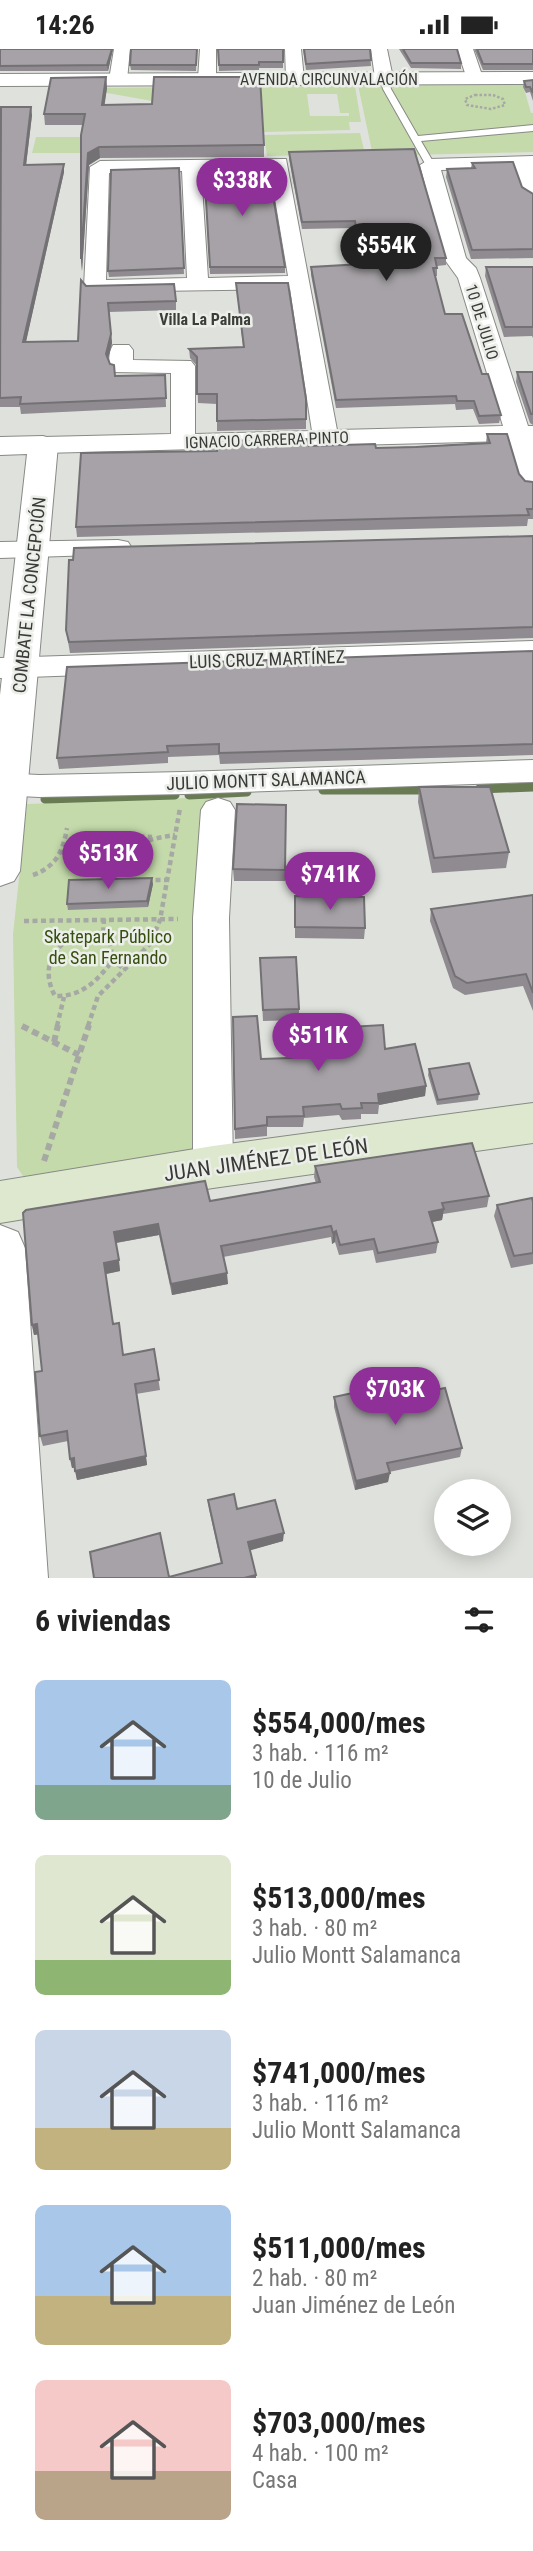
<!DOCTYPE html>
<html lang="es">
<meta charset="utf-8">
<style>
body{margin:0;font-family:"Roboto Condensed",sans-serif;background:#f6f6f6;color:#222;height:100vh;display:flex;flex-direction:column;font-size:26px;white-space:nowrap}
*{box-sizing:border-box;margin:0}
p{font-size:23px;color:#767676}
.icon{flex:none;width:38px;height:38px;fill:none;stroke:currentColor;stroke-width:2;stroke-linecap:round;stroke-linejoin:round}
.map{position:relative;height:1529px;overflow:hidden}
.drawer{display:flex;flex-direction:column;background:#fff;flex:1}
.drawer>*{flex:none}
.fabs{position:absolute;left:434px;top:1430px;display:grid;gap:14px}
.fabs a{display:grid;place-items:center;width:77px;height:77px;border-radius:50%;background:#fff;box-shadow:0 4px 18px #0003;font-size:35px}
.price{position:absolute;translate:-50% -60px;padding:0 16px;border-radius:24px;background:#8f2f98;color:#fff;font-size:23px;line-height:46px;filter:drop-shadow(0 2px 4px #0008)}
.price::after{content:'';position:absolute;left:50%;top:42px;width:21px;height:16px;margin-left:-10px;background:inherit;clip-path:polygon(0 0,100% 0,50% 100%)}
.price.on{background:#222;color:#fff}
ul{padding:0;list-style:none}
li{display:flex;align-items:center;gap:21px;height:175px;padding:0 35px}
li span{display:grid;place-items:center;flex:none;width:196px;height:140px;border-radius:10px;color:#555}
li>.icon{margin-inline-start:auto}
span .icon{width:84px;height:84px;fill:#fffc;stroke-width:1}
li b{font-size:30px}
h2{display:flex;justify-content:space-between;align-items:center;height:84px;padding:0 35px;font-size:30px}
.status{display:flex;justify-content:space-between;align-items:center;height:49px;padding:0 35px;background:#fff;direction:ltr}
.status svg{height:19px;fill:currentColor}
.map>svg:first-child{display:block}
.green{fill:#c4daab;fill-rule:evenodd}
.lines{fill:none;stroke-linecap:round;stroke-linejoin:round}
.stream{stroke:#687b52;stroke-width:9}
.service-casing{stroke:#878a85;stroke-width:2}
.minor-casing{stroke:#878a85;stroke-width:2}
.tertiary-casing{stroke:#878a85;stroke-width:2}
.secondary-casing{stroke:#878a85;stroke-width:2}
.path-far2{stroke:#a6a8a4;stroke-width:2.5;stroke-dasharray:2.5 2;stroke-linecap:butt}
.path-far1{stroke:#a6a8a4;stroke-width:4.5;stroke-dasharray:5 3.5;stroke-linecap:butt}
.path{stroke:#a6a8a4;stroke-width:6;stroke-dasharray:7 4.5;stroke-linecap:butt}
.service{fill:#fff;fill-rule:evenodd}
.minor{fill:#fff;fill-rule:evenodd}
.tertiary{fill:#fff;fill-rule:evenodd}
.secondary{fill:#dde8ce;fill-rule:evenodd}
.wall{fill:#8f8b90}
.shaded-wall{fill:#747175}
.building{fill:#a6a2a7;stroke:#747175;stroke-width:2}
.labels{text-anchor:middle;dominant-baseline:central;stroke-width:5;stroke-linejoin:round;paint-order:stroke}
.far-street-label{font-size:16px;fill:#3a3b39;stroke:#ecefe9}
.far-neighbourhood-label{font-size:16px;font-weight:bold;fill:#3c3e39;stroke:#ecefe9}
.street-label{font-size:18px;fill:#3a3b39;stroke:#ecefe9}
.park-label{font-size:18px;fill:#364e0e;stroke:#ecefe9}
.near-street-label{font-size:21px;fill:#3a3b39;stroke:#ecefe9}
</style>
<div class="status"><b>14:26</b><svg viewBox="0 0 49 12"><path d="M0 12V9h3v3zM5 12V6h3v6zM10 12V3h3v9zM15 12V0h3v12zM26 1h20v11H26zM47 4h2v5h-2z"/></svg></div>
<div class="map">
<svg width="533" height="1529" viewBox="0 0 533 1529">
<rect width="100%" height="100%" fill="#dfe2dc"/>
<!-- green -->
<path class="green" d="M358,36H523L531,64H533V103L373,107Z
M261,37H355L361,73H349L350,81L264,83ZM307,45H337L340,64H349V67H310Z
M187,38L158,53L90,41V39Z
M360,84L365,105L267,107L264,86Z
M36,88H105L103,104H32Z
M214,748L207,770L200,1100L31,1131L23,1127L17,1118L13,885L27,755Z"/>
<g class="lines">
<!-- stream -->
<path class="stream" d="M479,740L533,738
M323,741H430
M189,746L247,743
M45,750L175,746"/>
<!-- service casing -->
<g class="service-casing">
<path id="service" d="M384,27L388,29L391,40L418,87L533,76V82L421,92L435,116L427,118L383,40L380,29Z"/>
</g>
<!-- minor casing -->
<g class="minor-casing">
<path id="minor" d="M114,0H130L127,31L118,36L109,31Z
M200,0H216V30L213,34L207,35L198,30Z
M285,0H301L304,30L301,34L295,35L286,30Z
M371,0H387L393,29L390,33L384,34L375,29Z
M457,0H473L483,29L480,33H468Z
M533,107V152L523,146L514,119L441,121L466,209L476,219L480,229L528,377H533V441L524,439L520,433L508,392L43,404L34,401L30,396L34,391L43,388L171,385V324L113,323C108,316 108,304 113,296H129L133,301V311L191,312L195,317V385L312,382L290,240L87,243L84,238L90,118L100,112L286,110L337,381L503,377L458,229L445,211L420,116L430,110ZM270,120L288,227L208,229L201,121ZM182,122L187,229L106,231L109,124Z
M118,491L128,493L132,499L128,505L0,509V493Z
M533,592V610L0,629V609Z
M533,711V733L184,745L39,748L0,746V724L39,726L184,723Z
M218,749L230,753L235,761L229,869L233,1118L227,1131L213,1136L199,1131L193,1118V869L201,761L206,753Z"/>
</g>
<!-- tertiary casing -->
<g class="tertiary-casing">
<path id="tertiary" d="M533,23V35L0,37V25Z
M43,387L53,390L58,396L20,822L14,832L0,837V646L27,405L0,406V388Z
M0,1176L18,1183L25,1199L48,1529H0Z"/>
</g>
<!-- secondary casing -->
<g class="secondary-casing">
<path id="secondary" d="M533,1054V1094L213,1139L0,1174V1132L213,1097Z"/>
</g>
<!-- path-far2 -->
<path class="path-far2" d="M475,46H493L503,50L505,56L491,60L467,56L465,50Z"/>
<!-- path-far1 -->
<path class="path-far1" d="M64,797L117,786L152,788
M61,803L114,810
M33,826C56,818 63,802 67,779
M117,831L110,830L109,816C129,796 147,790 175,786
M147,831H167
M104,870L103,888L110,894L113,911L125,921
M24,872L178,870
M77,886C51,898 41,921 55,947C82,948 98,931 113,911
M57,977L64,948
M88,977L98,947L150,895L160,871L180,759"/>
<!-- path -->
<path class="path" d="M22,977L79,1006
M54,993L58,976
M44,1112L89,976"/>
<!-- service -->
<use href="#service" class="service"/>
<!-- minor -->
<use href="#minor" class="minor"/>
<!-- tertiary -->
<use href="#tertiary" class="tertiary"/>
<!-- secondary -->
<use href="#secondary" class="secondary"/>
</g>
<!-- wall -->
<path class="wall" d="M0,0H113L108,22H0Z
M197,0L196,22L131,21L130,16Z
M218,0H283V19H259V21L219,22Z
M303,0H370L371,17L306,21Z
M399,0H457L461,14V20L411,19Z
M474,0H533V21H483Z
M106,28L107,39L104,56L264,96V108L100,109L89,116L82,222L81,210L83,76H45L44,65Z
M533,31V52L530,43L526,44L523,38L524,32Z
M0,60L32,66L26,116L64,115V123L26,292H78L86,237L176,252V261L109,263L112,294L108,310L115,327L165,326L166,358L21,365L20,358H0Z
M289,103L446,209V216L437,217V227H435L445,265L482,325L501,366L499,374L479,375L473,360L456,361L455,355L336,359L311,226V218L361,215L355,179L302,180L289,110Z
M472,114L522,138L533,145V209L471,210L446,128L447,120L471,119Z
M204,118L285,218V224L210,225Z
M179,119L184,225L109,228L108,222Z
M486,218H533V289L532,287L504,288L485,227Z
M236,234L306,350V380L217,382V355L198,354L197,317L190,309L189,300L243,298Z
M517,323H533V376L530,374L516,333Z
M487,385L525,432L533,433V470H528L527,477L77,488L76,478L217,402L309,397L376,399L486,394Z
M533,487V589L70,604L66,581Z
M533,602V706L220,715L219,706L168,708V714L59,720L57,709Z
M419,738L509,803L506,819L432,824L418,753Z
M286,756L285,832H234L233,820Z
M153,835L148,858L68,861L67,855Z
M533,846V962L523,937L465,946L453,939L430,872L431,860Z
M295,847L365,879L364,890L295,889Z
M260,909L299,960V971L263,972Z
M233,968L261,1010L316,1008L315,990V980L385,1000L426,1037L425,1047L379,1056L378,1065H361V1070L342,1071L339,1066L304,1069L303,1078H267V1087L235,1090Z
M429,1020L479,1045L478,1051L437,1056L428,1026Z
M315,1117L489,1147L487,1158L443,1165L442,1171L432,1173L438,1193L436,1204L376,1214L373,1201L339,1206L335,1193L332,1195L331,1188L223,1208L228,1235L172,1246L159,1186L116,1194L120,1222L106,1225L113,1275L123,1306L154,1300L160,1341L136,1345L147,1416L77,1431L75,1419H72L68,1392L43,1397L40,1387L42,1322L38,1285L34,1286L32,1276L23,1164L210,1152L316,1134L314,1128Z
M533,1153V1215L511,1219L494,1167L497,1156Z
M368,1344H421L462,1399L460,1408L389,1423L388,1433L355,1441L334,1358V1348Z
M208,1451L237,1460L283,1492L250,1501L256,1529H94L169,1528L221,1514L209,1460Z"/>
<!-- shaded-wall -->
<path class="shaded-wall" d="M112,0H113L108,22L107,16Z
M106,28L107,39L103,67L102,56Z
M31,58L32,66L25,125L24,116Z
M99,98L100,109L89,116L82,222L81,210L88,104Z
M64,115V123L24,302L23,293Z
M111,285L112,294L107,314L106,305Z
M152,829L153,835L148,858L147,852Z
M426,1037L425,1047L379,1056L378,1045Z
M444,1160L442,1171L427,1174L429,1163Z
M158,1175L159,1186L115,1194L114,1183Z
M336,1182L335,1193L332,1195L333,1184Z
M119,1211L120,1222L106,1225L104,1214Z
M227,1224L228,1235L172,1246L171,1235Z
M37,1275L40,1285L34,1286L32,1276Z
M146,1407L147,1416L77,1431L75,1422Z
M74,1409L76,1418L72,1419L70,1410Z
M390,1424L388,1433L355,1441L356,1432Z
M284,1484L283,1492L248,1502V1493Z
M256,1526V1529H244Z"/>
<!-- building -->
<path class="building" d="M0,0H112L107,16L0,17Z
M131,0H197L196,16H130Z
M218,0H283V13H259V16H219Z
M304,0H370L371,11L306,15Z
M403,0H457L461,14H411Z
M477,0H533V15H483Z
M106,28L102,56L152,55L154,28H260L264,96L99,98L88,104L81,210V86L85,65H44L51,29Z
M533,31V44L530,38H526L524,32Z
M1,58H31L24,116L64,115L23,293L78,292L81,231L86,237L174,235L176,252L108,254L111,285L106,305L110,315L114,316L115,327L165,326L166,349L20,355L21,348L0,349Z
M414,100L446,209H435L437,219H433L445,265H462L482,325H488L501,366L479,367L474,352H457L456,347L336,351L311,218L362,215L355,172L302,173L289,103Z
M513,113L522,138L533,145V200L472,201L447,120L475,119L472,114Z
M268,117L285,218H210L204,118Z
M179,119L184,219L108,222L111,121Z
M486,218H533V278H505Z
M236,234H288L306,350V370L217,372V345H197V308L189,300L244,298Z
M517,323H533V365H531Z
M487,385H507L519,425L525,432L533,433V460H527L529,466L76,478L81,404L217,402V392L308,390L309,397L375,395L376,399L416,398L490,394Z
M533,487V578L69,593L66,581L69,511H73L74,499Z
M533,602V695L219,704V695L167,697L168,703L57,709L67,618Z
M419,738H490L509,803L434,809Z
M237,755L286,756L285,821L233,820Z
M152,829L147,852L67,855L69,831Z
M533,846V944L526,925L467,934L455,927L431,860Z
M295,847L364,848L365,879L295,878Z
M296,908L299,960L263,961L260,909Z
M257,967L261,1010L318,1008L315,980L383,976L385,1000L415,995L426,1037L378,1045L379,1054H361L362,1059L342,1060L340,1055L303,1058L304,1067L267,1068V1076L235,1080L233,968Z
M469,1014L479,1045L438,1051L429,1020Z
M472,1094L489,1147L442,1154L444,1160L429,1163L438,1193L378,1204L374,1190L340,1196L336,1182L333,1184L331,1177L221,1197L227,1224L171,1235L158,1175L114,1183L119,1211L104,1214L113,1275L119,1274L123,1306L154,1300L159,1331L135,1335L146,1407L75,1422L74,1409L70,1410L67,1382L40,1387L35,1323L42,1322L37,1275L32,1276L23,1164L26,1161L205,1132L210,1152L320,1133L315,1117Z
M532,1149L533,1153V1204L514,1207L497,1156Z
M419,1334L421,1344L445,1339L462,1399L387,1414L390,1424L356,1432L334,1348L367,1341L368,1344Z
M234,1445L237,1460L275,1451L284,1484L248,1493L256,1526L244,1529H94L90,1503L160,1484L169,1528L222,1514L208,1451Z"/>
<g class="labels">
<!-- far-street labels -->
<g class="far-street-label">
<text x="329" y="30">AVENIDA CIRCUNVALACIÓN</text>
<text transform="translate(482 273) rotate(73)">10 DE JULIO</text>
<text transform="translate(267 391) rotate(-2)">IGNACIO CARRERA PINTO</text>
</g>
<!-- far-neighbourhood labels -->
<g class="far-neighbourhood-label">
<text x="205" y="270">Villa La Palma</text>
</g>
<!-- street labels -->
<g class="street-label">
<text transform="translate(29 546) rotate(-84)">COMBATE LA CONCEPCIÓN</text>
<text transform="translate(267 610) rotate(-2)">LUIS CRUZ MARTÍNEZ</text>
<text transform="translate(266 731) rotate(-2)">JULIO MONTT SALAMANCA</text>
</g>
<!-- park labels -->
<g class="park-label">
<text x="108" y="887">Skatepark Público<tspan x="108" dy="21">de San Fernando</tspan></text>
</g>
<!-- near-street labels -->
<g class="near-street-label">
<text transform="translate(266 1111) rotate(-8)">JUAN JIMÉNEZ DE LEÓN</text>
</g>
</g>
</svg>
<div class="fabs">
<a><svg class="icon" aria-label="layers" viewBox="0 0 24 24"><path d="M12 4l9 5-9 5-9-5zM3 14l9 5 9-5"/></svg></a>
</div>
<b class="price" style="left:242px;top:169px">$338K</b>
<b class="price on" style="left:386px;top:234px">$554K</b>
<b class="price" style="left:108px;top:842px">$513K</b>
<b class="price" style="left:330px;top:863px">$741K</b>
<b class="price" style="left:318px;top:1024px">$511K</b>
<b class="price" style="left:395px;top:1378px">$703K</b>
</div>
<section class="drawer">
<h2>6 viviendas<svg class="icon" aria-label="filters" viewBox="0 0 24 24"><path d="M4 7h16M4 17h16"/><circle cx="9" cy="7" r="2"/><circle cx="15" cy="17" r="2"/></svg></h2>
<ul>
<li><span style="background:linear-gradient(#a9c7e8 75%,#7fa58c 0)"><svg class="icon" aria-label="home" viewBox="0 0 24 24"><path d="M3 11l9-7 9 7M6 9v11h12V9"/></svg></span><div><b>$554,000/mes</b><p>3 hab. · 116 m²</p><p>10 de Julio</p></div></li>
<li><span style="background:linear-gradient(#dfe7d0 75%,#8fb573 0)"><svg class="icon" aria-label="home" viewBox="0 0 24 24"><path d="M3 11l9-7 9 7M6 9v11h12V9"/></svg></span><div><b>$513,000/mes</b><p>3 hab. · 80 m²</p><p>Julio Montt Salamanca</p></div></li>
<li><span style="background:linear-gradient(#c9d6e8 70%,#c2b280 0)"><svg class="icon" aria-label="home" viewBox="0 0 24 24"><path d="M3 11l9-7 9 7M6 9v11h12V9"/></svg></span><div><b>$741,000/mes</b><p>3 hab. · 116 m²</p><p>Julio Montt Salamanca</p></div></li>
<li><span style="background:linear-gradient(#a9c7e8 65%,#c2b280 0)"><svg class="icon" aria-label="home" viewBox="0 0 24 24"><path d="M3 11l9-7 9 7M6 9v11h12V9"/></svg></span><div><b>$511,000/mes</b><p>2 hab. · 80 m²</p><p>Juan Jiménez de León</p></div></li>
<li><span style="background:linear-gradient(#f6c9c9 65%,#b9a48a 0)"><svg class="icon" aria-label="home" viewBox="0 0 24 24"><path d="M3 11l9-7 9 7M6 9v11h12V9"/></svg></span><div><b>$703,000/mes</b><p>4 hab. · 100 m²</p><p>Casa</p></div></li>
</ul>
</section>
